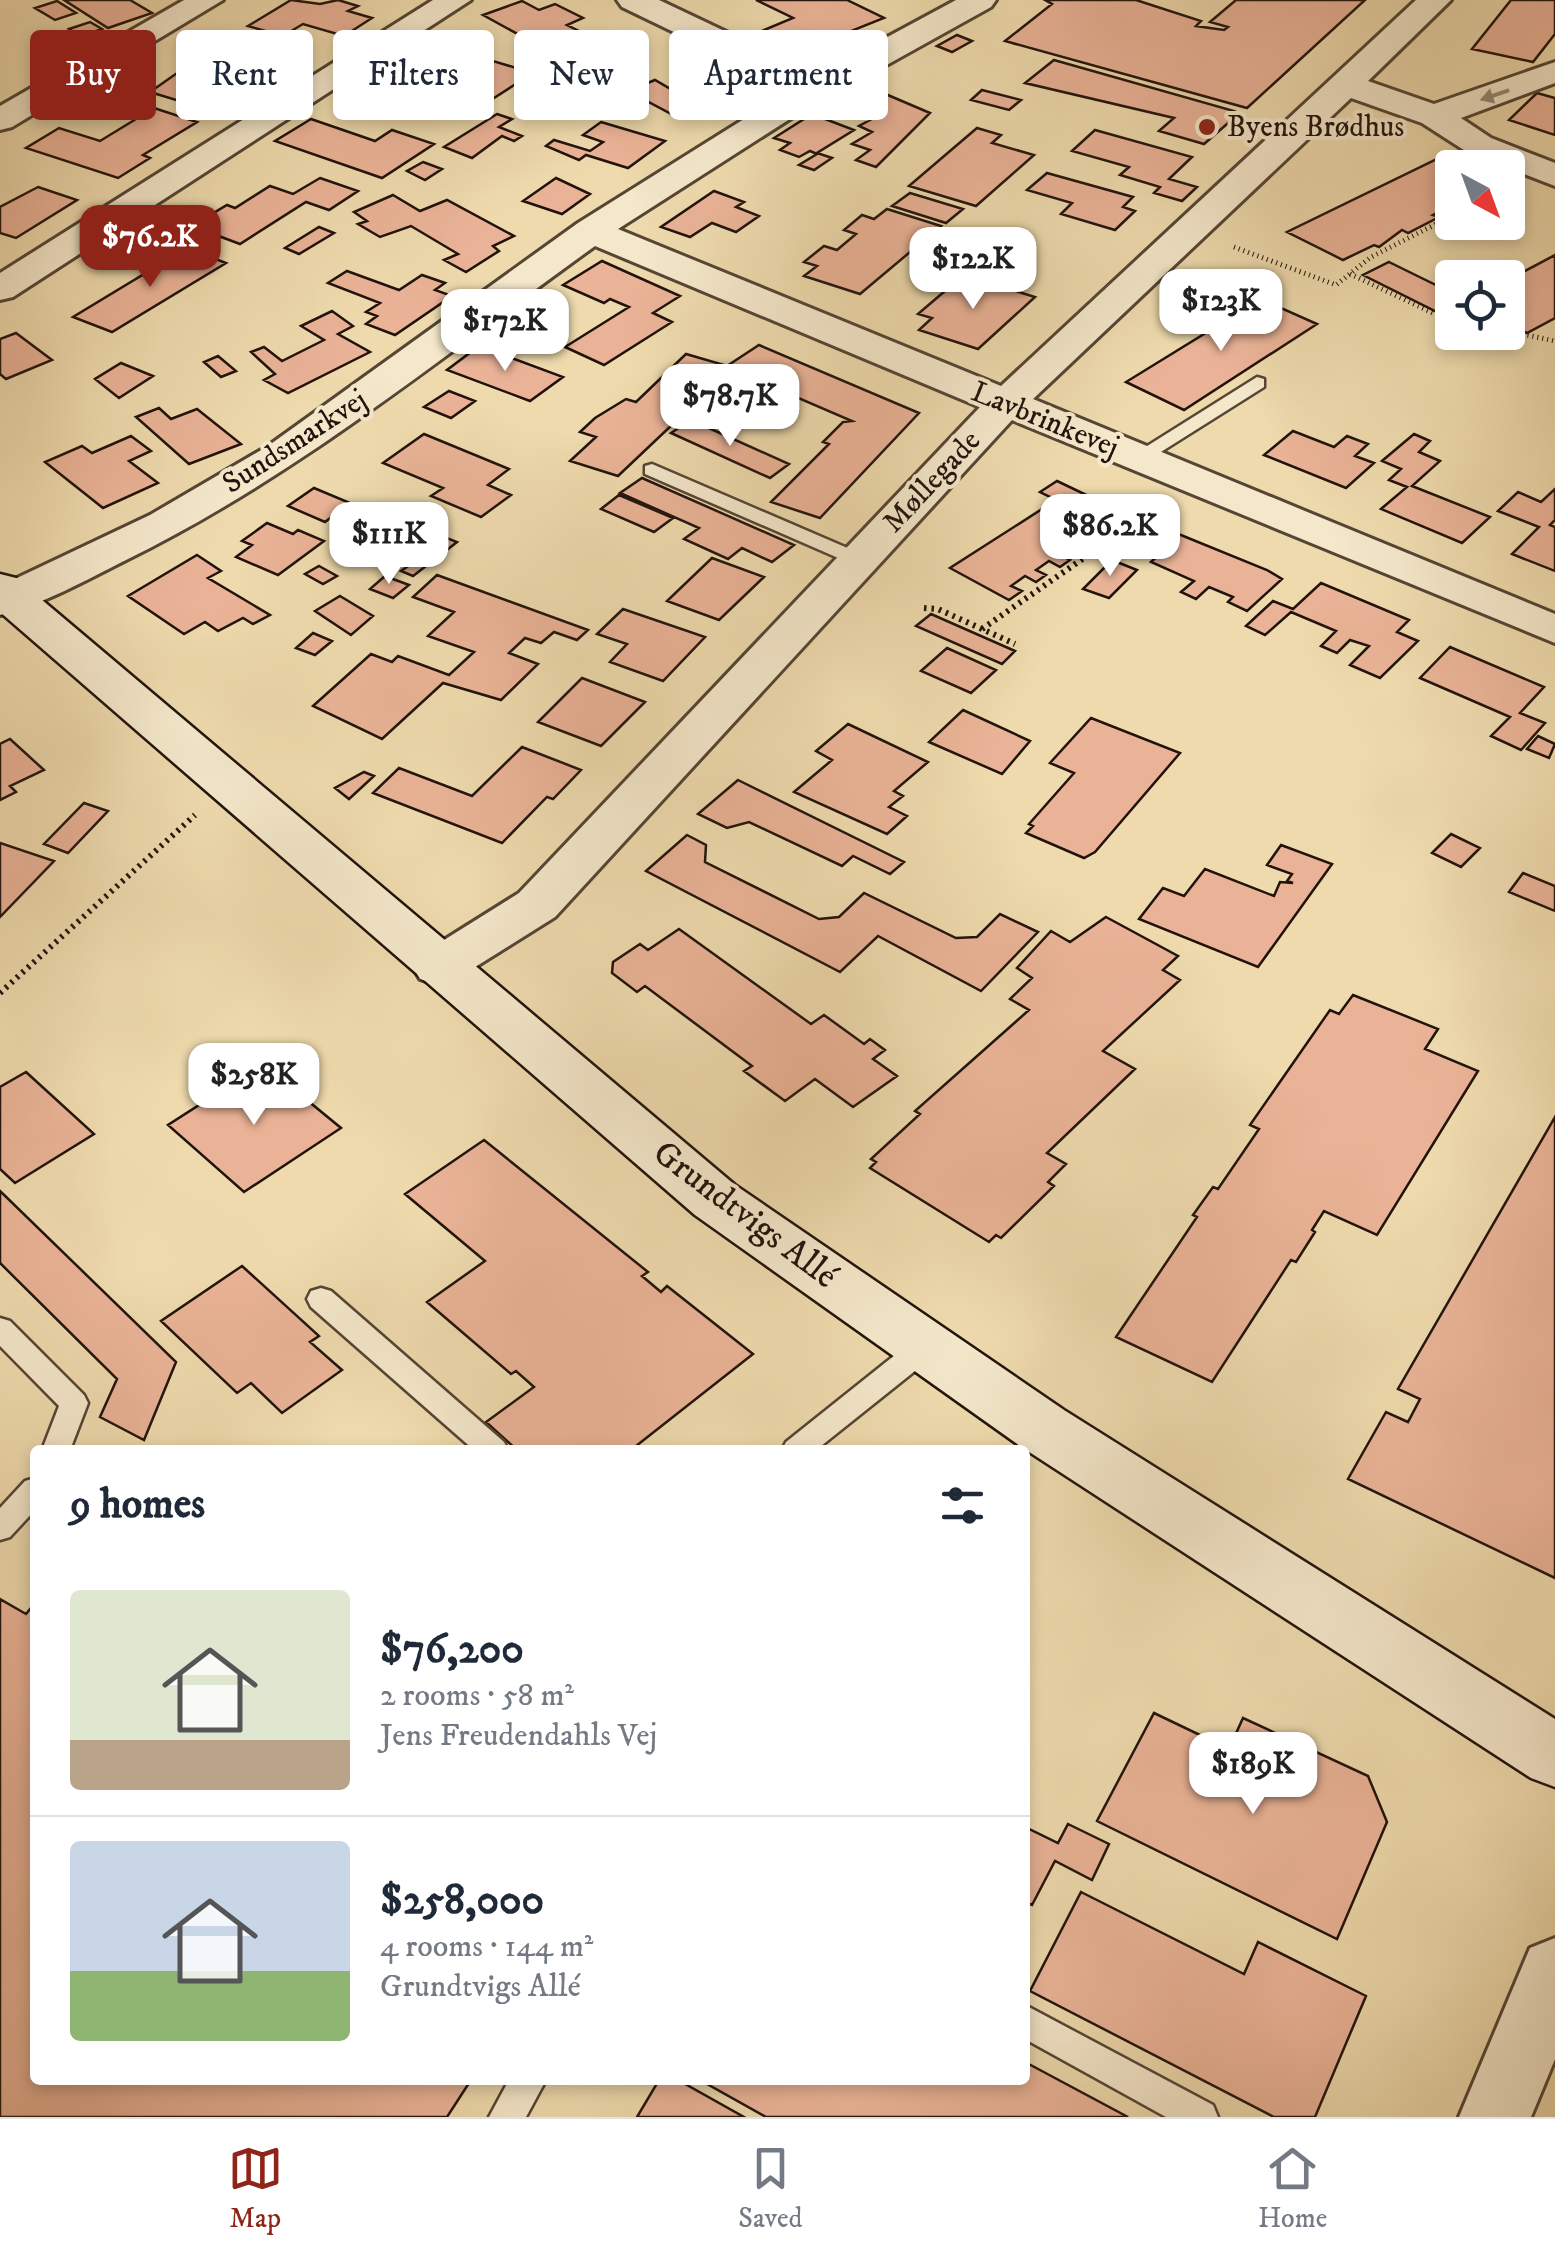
<!DOCTYPE html>
<meta charset="utf-8">
<style>
body{margin:0;font-family:"IM FELL DW Pica",serif;background:#f2f2f3;color:#1f2937;height:100vh;display:flex;flex-direction:column;font-size:38px;white-space:nowrap}
*{box-sizing:border-box;margin:0}
p{font-size:32px;color:#747a83}
.icon{flex:none;width:55px;height:55px;fill:none;stroke:currentColor;stroke-width:2;stroke-linecap:round;stroke-linejoin:round}
.map{position:relative;flex:1;overflow:hidden}
.details{position:absolute;left:30px;top:1445px;width:1000px;height:640px;display:flex;flex-direction:column;background:#fff;border-radius:10px;box-shadow:0 5px 15px #0003}
.details>*{flex:none}
.guide{position:absolute;left:30px;top:30px;width:1000px;height:90px;display:flex;gap:20px}
.needle{width:65px;rotate:139deg}
.buttons{position:absolute;left:1435px;top:150px;display:grid;gap:20px}
.buttons a{display:grid;place-items:center;width:90px;height:90px;border-radius:10px;background:#fff;box-shadow:0 5px 15px #0003;font-size:50px}
.price{position:absolute;translate:-50% -85px;padding:0 22px;border-radius:20px;background:#fff;color:#222;font-size:32px;line-height:65px;filter:drop-shadow(0 2px 5px #0008)}
.price::after{content:'';position:absolute;left:50%;top:60px;width:30px;height:22px;margin-left:-15px;background:inherit;clip-path:polygon(0 0,100% 0,50% 100%)}
.price.active{background:#8f2418;color:#fff}
ul{padding:0;list-style:none}
li{display:flex;align-items:center;gap:30px;height:250px;padding:0 40px}
li+li{border-top:2px solid #e0e1e3}
li span{display:grid;place-items:center;flex:none;width:280px;height:200px;border-radius:10px;color:#555}
li>.icon{margin-inline-start:auto}
span .icon{width:120px;height:120px;fill:#fffc;stroke-width:1}
li b{font-size:42px}
h2{display:flex;justify-content:space-between;align-items:center;height:120px;padding:0 40px;font-size:42px}
.tag{padding:0 35px;border-radius:10px;background:#fff;box-shadow:0 5px 15px #0003;font-size:35px;line-height:90px}
.tag.active{background:#8f2418;color:#fff}
.tab-bar{display:flex;justify-content:space-around;align-items:center;height:140px;border-top:2px solid #e0e1e3;background:#fff;font-size:28px;color:#747a83}
.tab-bar a{display:grid;justify-items:center;gap:5px}
.tab-bar .active{color:#8f2418}
.map>svg:first-child{display:block}
.building{fill:#eab397;stroke:#21130c;stroke-width:2.5}
.lines{fill:none;stroke-linecap:round;stroke-linejoin:round}
.lane-casing{stroke:#544534;stroke-width:5}
.street-casing{stroke:#544534;stroke-width:6}
.secondary-casing{stroke:#21130c;stroke-width:5}
.path-far1{stroke:#21130c;stroke-width:5;stroke-dasharray:1 4;stroke-linecap:butt}
.path{stroke:#21130c;stroke-width:6;stroke-dasharray:2.5 5;stroke-linecap:butt}
.lane{fill:#f4e7ca;fill-rule:evenodd}
.street{fill:#f4e7ca;fill-rule:evenodd}
.secondary{fill:#f4e7ca;fill-rule:evenodd}
.oneway{fill:#958874}
.poi-dot{fill:#8f2418;stroke:#f4e7ca;stroke-width:4}
.labels{text-anchor:middle;dominant-baseline:central;stroke-width:8;stroke-linejoin:round;paint-order:stroke}
.far-poi-label{font-size:30px;fill:#21130c;stroke:#f4e7ca;text-anchor:start}
.far-street-label{font-size:30px;fill:#21130c;stroke:#f4e7ca}
.street-label{font-size:35px;fill:#21130c;stroke:#f4e7ca}
</style>
<div class="map">
<svg width="1555" height="2117" viewBox="0 0 1555 2117">
<rect width="100%" height="100%" fill="#eedaad"/>
<filter id="stains"><feTurbulence type="fractalNoise" baseFrequency=".002" numOctaves="4"/><feColorMatrix values="0 0 0 0 .2 0 0 0 0 .09 0 0 0 0 .02 0 0 0 .5 -.17"/></filter>
<radialGradient id="worn" r=".72"><stop offset=".6" stop-color="#630" stop-opacity="0"/><stop offset="1" stop-color="#630" stop-opacity=".3"/></radialGradient>
<!-- building -->
<path class="building" d="M64,0H130L152,13L108,28Z
M291,0L320,4L338,0L358,6L348,11L372,18L344,36L303,24L283,36L248,26Z
M756,0H847L884,18L804,50L764,30L793,18Z
M1045,0H1136L1201,21L1196,26L1224,30L1228,27L1210,22L1236,0H1365L1247,108L1005,41L1052,4Z
M1511,0H1555V34L1533,62L1472,49Z
M57,1L76,13L55,20L35,8Z
M522,1L539,10L555,4L583,18L567,25L585,34L545,49L483,15Z
M90,22L102,29L80,37L69,29Z
M957,35L972,41L952,52L937,46Z
M594,37L611,47L581,58L563,49Z
M230,43L268,55L216,87L253,98L225,115L150,92L200,57Z
M411,58L468,76L493,61L533,73L477,109L380,78Z
M1054,60L1234,111L1229,116L1235,117L1204,144L1159,131L1174,118L1025,83Z
M724,65L758,83L677,117L628,91L655,80L669,88Z
M862,84L930,113L876,167L856,160L870,150L852,144L872,132L859,126L870,120L829,103Z
M982,90L1021,100L1009,110L971,100Z
M1537,93L1555,98V135L1509,120Z
M154,108L197,122L143,155L150,158L118,178L26,148L59,128L100,141Z
M497,114L512,119L499,127L522,136L514,141L502,136L472,158L444,147Z
M812,114L854,130L817,153L832,158L814,170L799,165L817,154L810,151L799,157L780,150L790,143L774,138Z
M311,119L375,141L392,130L434,144L382,178L275,141Z
M601,122L665,141L628,168L586,155L579,160L546,146L554,140L590,151L603,142L583,135Z
M977,128L1001,135L992,143L1034,155L976,206L909,186Z
M1095,130L1192,157L1169,179L1197,187L1182,201L1154,193L1160,187L1120,175L1129,167L1072,151Z
M1435,160L1452,169V210L1445,209L1433,215L1439,217L1408,233L1402,230L1379,247L1374,245L1343,260L1287,232Z
M423,162L442,169L425,180L407,171Z
M1047,173L1133,197L1123,207L1135,211L1115,230L1061,214L1072,203L1027,190Z
M320,178L358,191L329,210L306,202L240,244L173,219L191,208L210,215L227,205L235,208L270,186L293,194Z
M556,178L590,194L562,214L523,201Z
M38,187L77,200L16,238L0,233V207Z
M714,191L744,202L736,207L759,216L736,232L712,223L690,237L661,227Z
M910,193L963,209L946,223L892,206Z
M393,195L420,211L447,200L514,236L493,246L499,251L466,272L444,260L458,254L411,226L380,237L358,224L367,221L354,212Z
M887,209L941,226L860,294L804,276L817,266L804,262L824,246L837,250L856,234L844,230L862,215L874,219Z
M319,227L334,233L299,254L285,248Z
M187,248L226,263L112,332L73,317Z
M1555,255V318L1527,333L1508,323V280Z
M602,261L680,296L653,313L672,322L604,365L565,347L629,307L610,299L604,303L563,285Z
M1389,262L1452,293V314L1447,317L1363,275Z
M347,271L399,290L422,275L445,283L435,290L452,296L395,335L366,324L377,316L366,312L380,303L328,283Z
M977,279L1035,297L978,349L919,330L932,318L918,314L952,285L966,289Z
M1261,299L1317,324L1184,410L1126,382Z
M332,311L353,326L338,334L370,352L288,393L264,380L275,374L251,352L264,347L282,361L324,340L301,326Z
M16,333L52,360L6,379L0,374V339Z
M759,345L919,413L820,518L771,502L829,444L823,442L843,422L852,421L731,369L618,476L570,461L596,437L580,432L595,418L626,399L636,402L686,354L727,366Z
M479,346L563,377L530,401L447,370Z
M218,356L236,371L221,377L204,362Z
M121,363L153,376L119,398L95,379Z
M449,391L475,401L451,418L424,407Z
M159,408L171,419L197,409L241,444L189,464L136,417Z
M691,420L789,464L770,478L671,433Z
M1293,431L1334,447L1347,436L1368,444L1355,456L1374,463L1346,488L1264,455Z
M424,434L509,469L488,485L511,495L481,517L431,496L443,488L383,463Z
M1414,434L1430,441L1419,452L1440,461L1412,486L1490,517L1462,543L1381,509L1407,487L1389,480L1401,469L1382,461Z
M131,436L151,451L129,461L158,483L103,508L45,462L82,446L92,453Z
M642,478L794,545L772,562L742,548L728,559L684,539L699,528L620,493Z
M1057,481L1122,512L1107,523L1118,528L1107,536L1096,530L1083,539L1093,544L1083,551L1072,545L1059,554L1070,560L1060,567L1049,561L1036,570L1046,575L1036,582L1025,576L1011,586L1022,591L1009,600L950,568L1056,500L1040,492Z
M314,488L350,503L325,522L288,506Z
M1555,489V520L1550,525L1555,527V571L1512,554L1539,527L1498,511L1518,492L1541,502Z
M619,495L673,518L654,532L601,509Z
M375,504L446,534L444,537L457,542L413,576L401,571L411,564L336,532Z
M267,523L293,534L298,530L324,541L278,575L236,557L252,545L242,541Z
M1171,531L1267,570L1282,579L1247,611L1228,602L1233,597L1209,587L1196,599L1181,592L1194,581L1151,562L1172,543L1162,539Z
M197,555L221,571L208,578L270,615L253,624L243,618L218,631L205,622L184,634L128,596Z
M712,558L764,577L719,620L667,601Z
M1112,560L1137,570L1109,598L1083,589Z
M319,566L337,576L323,584L305,574Z
M437,575L588,630L577,640L554,632L541,643L525,638L509,653L538,664L501,700L443,683L382,739L313,706L371,654L392,662L398,656L449,675L474,652L428,636L454,612L413,597Z
M385,576L409,585L393,598L370,589Z
M1321,583L1409,620L1397,632L1418,641L1380,678L1350,665L1369,646L1350,640L1337,653L1321,646L1336,631L1291,612L1265,635L1246,626L1273,601L1293,609Z
M340,596L373,616L351,635L315,611Z
M623,609L705,637L663,681L610,662L627,644L597,634Z
M931,614L1015,651L1002,664L916,626Z
M313,633L332,641L315,655L296,648Z
M1450,647L1544,687L1520,713L1545,723L1521,750L1491,736L1510,717L1420,678Z
M947,648L996,670L971,693L921,671Z
M582,678L645,702L601,746L538,722Z
M963,710L1030,741L1002,774L929,742Z
M1091,718L1180,753L1095,852L1084,858L1026,833L1033,826L1029,824L1074,773L1050,763Z
M848,724L928,762L894,791L903,796L889,807L907,816L887,834L794,792L832,760L816,751Z
M1538,736L1555,744L1549,758L1527,749Z
M10,739L44,770L10,786L16,792L0,800V744Z
M522,747L581,770L553,799L547,797L502,843L373,793L399,768L472,796Z
M364,772L374,776L349,799L335,788Z
M738,780L904,862L890,874L853,856L842,866L749,822L727,828L698,814Z
M84,803L108,811L68,853L44,844Z
M1451,834L1480,848L1461,867L1432,853Z
M687,835L706,845L705,862L819,919L839,917L864,893L956,938L977,937L1000,914L1038,932L981,991L878,936L840,972L646,871Z
M0,843L54,861L0,917Z
M1281,845L1332,864L1258,967L1139,919L1163,888L1184,896L1205,869L1274,896L1280,882L1293,883L1287,881L1292,874L1267,865Z
M1523,873L1555,886V911L1509,892Z
M1106,917L1178,956L1163,970L1180,980L1103,1051L1135,1069L1047,1153L1066,1164L1048,1182L1054,1186L1001,1238L996,1235L989,1242L870,1168L876,1162L871,1159L920,1114L915,1111L1029,1010L1010,999L1032,978L1017,968L1051,931L1070,942Z
M679,929L811,1024L824,1015L864,1044L870,1039L885,1050L873,1059L897,1076L853,1107L815,1079L785,1101L744,1071L752,1066L645,986L637,992L612,973L613,962L640,944L648,950Z
M1353,995L1438,1029L1425,1049L1478,1071L1377,1235L1324,1211L1312,1230L1315,1232L1296,1262L1291,1260L1212,1382L1116,1337L1197,1217L1193,1215L1213,1187L1218,1189L1259,1129L1250,1125L1330,1010L1339,1014Z
M263,1064L341,1128L244,1192L168,1125Z
M26,1072L94,1134L15,1183L0,1169V1087Z
M1555,1117V1578L1348,1479L1386,1412L1408,1422L1420,1399L1398,1389Z
M484,1140L648,1272L642,1276L661,1292L667,1286L753,1354L631,1450H517L486,1422L534,1387L516,1371L511,1374L427,1302L485,1261L405,1194Z
M0,1191L176,1362L144,1440L100,1417L117,1379L0,1263Z
M242,1266L319,1336L310,1342L342,1370L282,1413L251,1383L237,1393L161,1321Z
M0,1599L26,1614L35,1603V2080H471L447,2117H0Z
M1154,1713L1229,1749L1243,1718L1368,1776L1387,1822L1337,1939L1097,1821Z
M1068,1824L1109,1844L1092,1880L1055,1861L1032,1905L1025,1902V1827L1058,1843Z
M1081,1892L1244,1974L1258,1942L1366,1996L1315,2117H1274L1030,1991Z
M1025,2062L1128,2117H766L700,2080H1025Z
M659,2080H678L744,2117H637Z"/>
<g class="lines">
<!-- lane casing -->
<g class="lane-casing">
<path id="lane" d="M1257,377L1264,379V387L1145,462L1138,464L1128,458Z
M652,464L866,556L869,560L859,566L852,564L645,474V466Z
M321,1288L331,1291L504,1442L508,1450H474L311,1307L307,1299L311,1291Z
M0,1318L10,1321L84,1395L88,1403L70,1450H42L59,1406L0,1346Z
M925,1336L935,1339L939,1347L935,1355L816,1450H782L786,1442L915,1339Z
M35,1478V1510L10,1537L0,1540V1508L25,1481Z
M1025,2005L1213,2105L1218,2117H1166L1025,2039Z
M509,2080H546L526,2117H489Z"/>
</g>
<!-- street casing -->
<g class="street-casing">
<path id="street" d="M184,0H223L12,127L0,130V106Z
M433,0H471L13,297L0,300V273Z
M617,0H659L817,75L956,0H996L991,7L793,117L618,229L1001,386L1416,0H1451L1368,81L1434,104L1555,62V83L1461,118L1491,138L1555,163V186L1467,152L1422,123L1351,98L1033,399L1555,614V643L1012,420L555,917L456,979L438,985L420,979L413,967L420,955L519,893L980,407L595,246C441,357 297,476 126,560C86,580 44,604 0,615V586L150,515L268,446L578,223L792,89L622,7Z
M1555,1938V2059L1531,2117H1459L1530,1948Z"/>
</g>
<!-- secondary casing -->
<g class="secondary-casing">
<path id="secondary" d="M0,574L16,578L735,1185L1064,1410L1555,1719V1787L1531,1778L1020,1446L695,1215L0,612Z"/>
</g>
<!-- path-far1 -->
<path class="path-far1" d="M1234,247L1336,285L1371,257L1452,216
M1350,274L1452,322
M1508,331L1555,341
M1131,525L1152,508"/>
<!-- path -->
<path class="path" d="M924,608L938,609L1015,644
M982,629L1134,523
M0,993L195,815"/>
<!-- lane -->
<use href="#lane" class="lane"/>
<!-- street -->
<use href="#street" class="street"/>
<!-- secondary -->
<use href="#secondary" class="secondary"/>
</g>
<!-- one-way arrows -->
<defs><path id="oneway-solid" d="M-6-.8H1V-3.2L6.5 0L1 3.2V.8H-6Z" transform="scale(2.5)"/></defs>
<use class="oneway" href="#oneway-solid" transform="translate(1495 95) rotate(161)"/>
<!-- markers -->
<circle class="poi-dot" cx="1207" cy="127" r="10"/>
<g class="labels">
<!-- far-poi labels -->
<g class="far-poi-label">
<text x="1227" y="127">Byens Brødhus</text>
</g>
<!-- far-street labels -->
<g class="far-street-label">
<text transform="translate(1045 420) rotate(22)">Lavbrinkevej</text>
<text transform="translate(295 442) rotate(-33)">Sundsmarkvej</text>
<text transform="translate(932 482) rotate(-47)">Møllegade</text>
</g>
<!-- street labels -->
<g class="street-label">
<text transform="translate(745 1215) rotate(37)">Grundtvigs Allé</text>
</g>
</g>
<rect width="100%" height="100%" filter="url(#stains)"/>
<rect width="100%" height="100%" fill="url(#worn)"/>
</svg>
<div class="buttons">
<a><svg class="needle" viewBox="-14 -14 28 28"><path d="M0-13l5 13h-10z" fill="#e53935"/><path d="M0 13l5-13h-10z" fill="#747a83"/></svg></a>
<a><svg class="icon" aria-label="locate" viewBox="0 0 24 24"><circle cx="12" cy="12" r="6"/><path d="M12 2v4M12 18v4M2 12h4M18 12h4"/></svg></a>
</div>
<b class="price active" style="left:150px;top:290px">$76.2K</b>
<b class="price" style="left:973px;top:312px">$122K</b>
<b class="price" style="left:1221px;top:354px">$123K</b>
<b class="price" style="left:505px;top:374px">$172K</b>
<b class="price" style="left:730px;top:449px">$78.7K</b>
<b class="price" style="left:1110px;top:579px">$86.2K</b>
<b class="price" style="left:389px;top:587px">$111K</b>
<b class="price" style="left:254px;top:1128px">$258K</b>
<b class="price" style="left:1253px;top:1817px">$189K</b>
<div class="guide">
<a class="tag active">Buy</a>
<a class="tag">Rent</a>
<a class="tag">Filters</a>
<a class="tag">New</a>
<a class="tag">Apartment</a>
</div>
<section class="details">
<h2>9 homes<svg class="icon" aria-label="filters" viewBox="0 0 24 24"><path d="M4 7h16M4 17h16"/><circle cx="9" cy="7" r="2"/><circle cx="15" cy="17" r="2"/></svg></h2>
<ul>
<li><span style="background:linear-gradient(#dfe7d0 75%,#b9a48a 0)"><svg class="icon" aria-label="home" viewBox="0 0 24 24"><path d="M3 11l9-7 9 7M6 9v11h12V9"/></svg></span><div><b>$76,200</b><p>2 rooms · 58 m²</p><p>Jens Freudendahls Vej</p></div></li>
<li><span style="background:linear-gradient(#c9d6e8 65%,#8fb573 0)"><svg class="icon" aria-label="home" viewBox="0 0 24 24"><path d="M3 11l9-7 9 7M6 9v11h12V9"/></svg></span><div><b>$258,000</b><p>4 rooms · 144 m²</p><p>Grundtvigs Allé</p></div></li>
</ul>
</section>
</div>
<nav class="tab-bar">
<a class="active"><svg class="icon" aria-label="map" viewBox="0 0 24 24"><path d="M3 6l6-2 6 2 6-2v14l-6 2-6-2-6 2zM9 4v14M15 6v14"/></svg>Map</a>
<a><svg class="icon" aria-label="saved" viewBox="0 0 24 24"><path d="M7 4h10v16l-5-4-5 4z"/></svg>Saved</a>
<a><svg class="icon" aria-label="home" viewBox="0 0 24 24"><path d="M3 11l9-7 9 7M6 9v11h12V9"/></svg>Home</a>
</nav>
